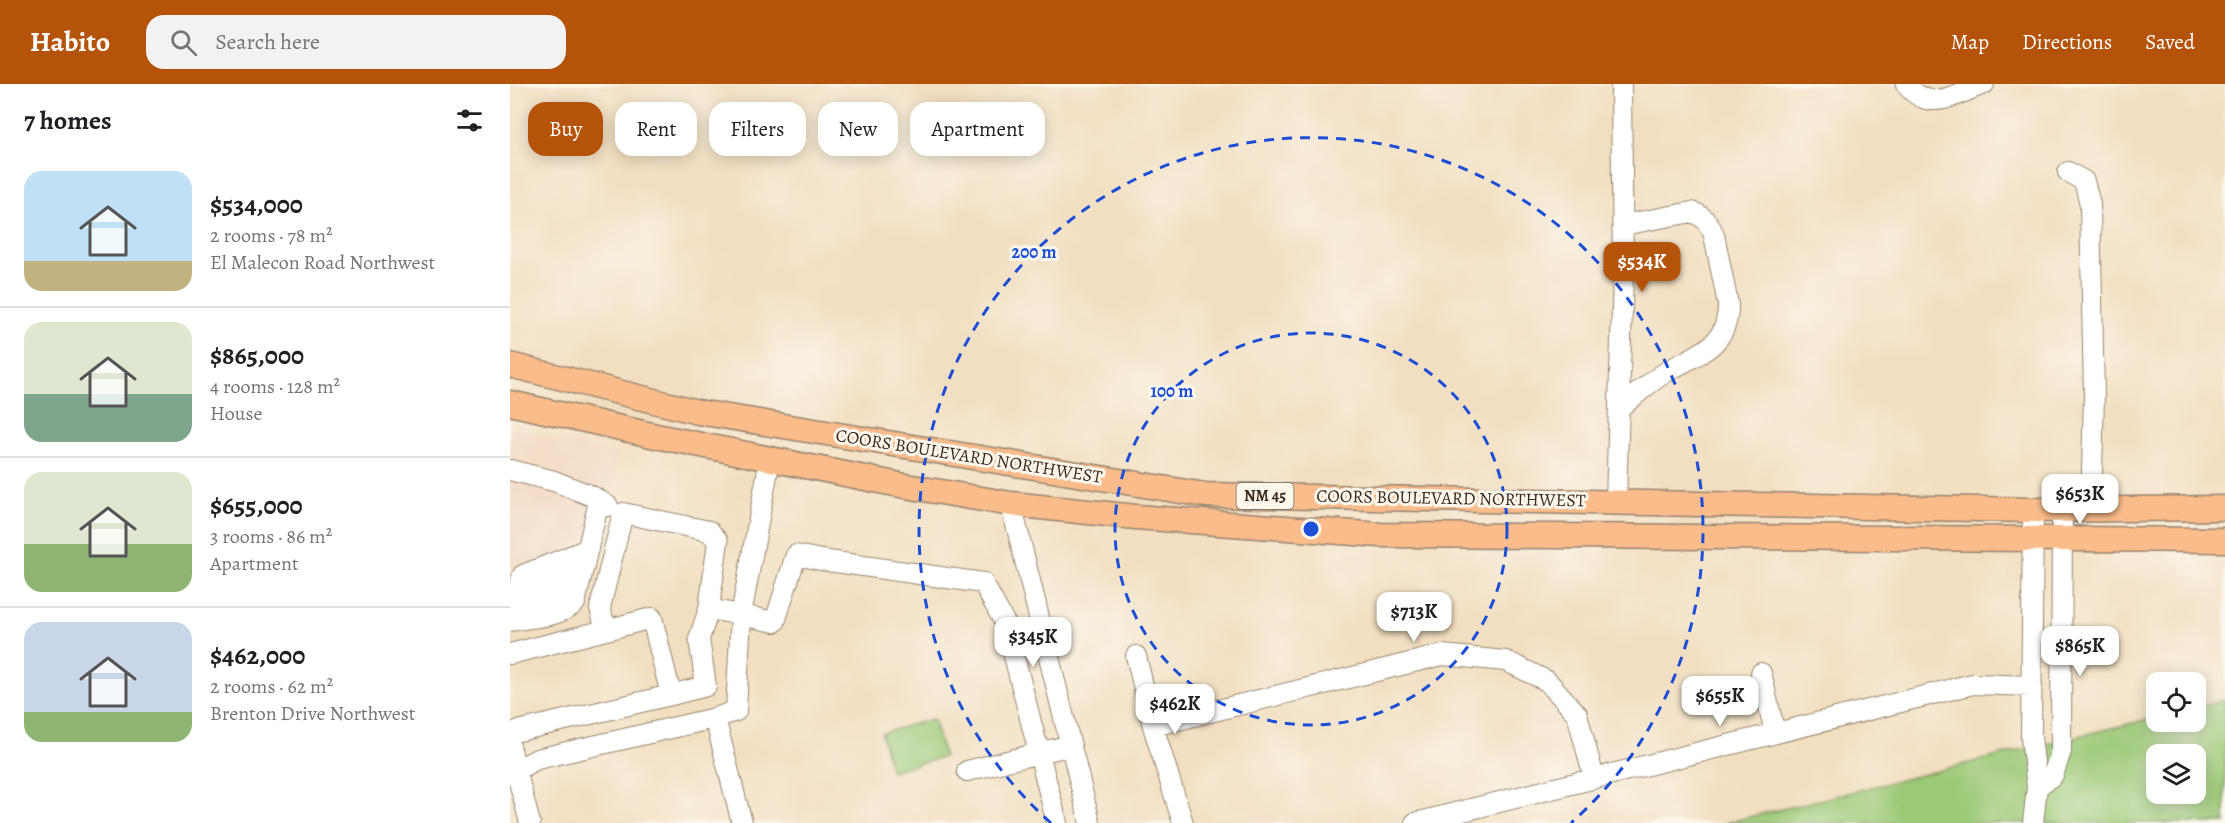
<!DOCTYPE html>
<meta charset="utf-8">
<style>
body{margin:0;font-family:Alegreya,serif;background:#f2f2f2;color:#202124;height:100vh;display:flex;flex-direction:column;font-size:22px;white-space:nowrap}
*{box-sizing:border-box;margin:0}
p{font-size:20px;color:#757577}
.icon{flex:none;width:33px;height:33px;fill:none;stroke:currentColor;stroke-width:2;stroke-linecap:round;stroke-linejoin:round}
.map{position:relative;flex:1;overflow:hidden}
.drawer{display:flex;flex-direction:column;background:#fff;width:510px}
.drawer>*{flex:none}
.hud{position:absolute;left:18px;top:18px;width:570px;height:54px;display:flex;gap:12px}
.controls{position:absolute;left:1636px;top:588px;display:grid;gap:12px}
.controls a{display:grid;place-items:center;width:60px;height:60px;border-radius:12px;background:#fff;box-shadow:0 3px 15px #0003;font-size:30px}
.price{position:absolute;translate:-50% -51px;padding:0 14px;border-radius:12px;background:#fff;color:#222;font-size:20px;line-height:39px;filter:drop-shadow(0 2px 3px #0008)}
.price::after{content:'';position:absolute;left:50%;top:36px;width:18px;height:14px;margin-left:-9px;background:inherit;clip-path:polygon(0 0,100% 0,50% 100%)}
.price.on{background:#b45309;color:#fff}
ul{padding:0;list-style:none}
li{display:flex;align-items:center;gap:18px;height:150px;padding:0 24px}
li+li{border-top:2px solid #e0e0e0}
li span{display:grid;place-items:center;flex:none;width:168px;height:120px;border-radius:18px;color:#555}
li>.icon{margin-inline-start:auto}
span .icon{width:72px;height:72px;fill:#fffc;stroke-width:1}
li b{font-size:26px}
h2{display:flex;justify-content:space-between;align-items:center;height:72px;padding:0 24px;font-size:26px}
.pill{padding:0 21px;border-radius:18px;background:#fff;box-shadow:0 3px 15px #0003;font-size:21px;line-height:54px}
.pill.on{background:#b45309;color:#fff}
header{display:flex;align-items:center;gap:36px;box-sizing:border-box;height:84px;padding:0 30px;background:#b45309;color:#fff}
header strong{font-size:28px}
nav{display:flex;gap:33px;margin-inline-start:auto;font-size:21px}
.search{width:420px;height:54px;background:#f2f2f2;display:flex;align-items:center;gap:15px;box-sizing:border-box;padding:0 21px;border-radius:18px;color:#757577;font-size:22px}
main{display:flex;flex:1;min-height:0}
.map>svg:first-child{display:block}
.built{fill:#f2d5be}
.green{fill:#9bc977;stroke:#6b7a4a;stroke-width:1.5;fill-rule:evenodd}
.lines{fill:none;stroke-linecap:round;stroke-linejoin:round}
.minor-casing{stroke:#96846f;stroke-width:22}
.major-casing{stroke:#96846f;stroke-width:27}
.minor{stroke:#fff;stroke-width:20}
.major{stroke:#fabc8b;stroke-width:24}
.ring{fill:none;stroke:#1d4ed8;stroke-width:3;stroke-dasharray:10 8}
.labels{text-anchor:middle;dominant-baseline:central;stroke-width:6;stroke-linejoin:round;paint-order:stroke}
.shield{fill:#fbf7ec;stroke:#75685c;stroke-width:1.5}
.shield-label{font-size:16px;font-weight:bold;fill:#3b2a1e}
.street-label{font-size:18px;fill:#3b2a1e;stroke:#fbf7ec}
.centre{fill:#1d4ed8;stroke:#fbf7ec;stroke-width:3}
.ring-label{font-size:18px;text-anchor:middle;font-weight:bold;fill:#1d4ed8;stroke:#fbf7ec;stroke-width:6;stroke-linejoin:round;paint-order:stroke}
</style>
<header>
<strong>Habito</strong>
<div class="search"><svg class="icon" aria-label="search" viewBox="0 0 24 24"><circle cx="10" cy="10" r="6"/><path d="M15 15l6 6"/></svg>Search here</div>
<nav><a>Map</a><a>Directions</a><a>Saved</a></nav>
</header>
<main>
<section class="drawer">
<h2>7 homes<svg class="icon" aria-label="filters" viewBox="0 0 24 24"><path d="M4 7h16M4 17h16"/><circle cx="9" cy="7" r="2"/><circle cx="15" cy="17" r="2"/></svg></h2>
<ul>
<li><span style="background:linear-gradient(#bfe0f5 75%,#c2b280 0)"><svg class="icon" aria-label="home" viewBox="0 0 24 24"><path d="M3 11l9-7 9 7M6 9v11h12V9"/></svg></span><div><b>$534,000</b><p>2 rooms · 78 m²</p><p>El Malecon Road Northwest</p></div></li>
<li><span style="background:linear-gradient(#dfe7d0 60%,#7fa58c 0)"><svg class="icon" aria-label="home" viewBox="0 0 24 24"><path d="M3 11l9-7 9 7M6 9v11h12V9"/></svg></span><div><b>$865,000</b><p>4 rooms · 128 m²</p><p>House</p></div></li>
<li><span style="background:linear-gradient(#dfe7d0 60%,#8fb573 0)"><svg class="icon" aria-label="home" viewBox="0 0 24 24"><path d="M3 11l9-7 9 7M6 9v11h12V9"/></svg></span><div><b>$655,000</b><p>3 rooms · 86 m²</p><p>Apartment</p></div></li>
<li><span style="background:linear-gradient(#c9d6e8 75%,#8fb573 0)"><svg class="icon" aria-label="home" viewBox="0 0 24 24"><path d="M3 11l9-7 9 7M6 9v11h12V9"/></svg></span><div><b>$462,000</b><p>2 rooms · 62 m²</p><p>Brenton Drive Northwest</p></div></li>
</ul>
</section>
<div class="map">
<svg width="1715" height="739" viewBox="0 0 1715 739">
<rect width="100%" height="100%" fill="#fbf7ec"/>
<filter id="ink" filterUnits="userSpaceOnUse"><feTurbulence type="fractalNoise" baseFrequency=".0167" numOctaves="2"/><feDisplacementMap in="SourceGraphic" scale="12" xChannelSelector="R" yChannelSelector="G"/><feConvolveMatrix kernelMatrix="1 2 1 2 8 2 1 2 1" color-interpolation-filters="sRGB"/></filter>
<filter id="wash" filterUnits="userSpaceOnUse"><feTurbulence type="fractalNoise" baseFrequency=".008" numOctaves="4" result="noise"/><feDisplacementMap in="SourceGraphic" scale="24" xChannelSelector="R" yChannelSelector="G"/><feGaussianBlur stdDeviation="1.35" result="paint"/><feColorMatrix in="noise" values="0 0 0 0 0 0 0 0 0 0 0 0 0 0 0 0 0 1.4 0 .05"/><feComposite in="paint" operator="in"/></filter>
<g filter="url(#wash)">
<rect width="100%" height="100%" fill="#f2dec0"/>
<!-- built -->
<path class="built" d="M0,342L109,371L72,533L0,550Z"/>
<!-- green -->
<path class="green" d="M1715,616V739H1215L1647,633V638H1686V623ZM1647,670H1686V710H1647Z
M423,635L434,673L381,687L371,649Z"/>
</g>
<g filter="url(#ink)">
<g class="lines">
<!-- minor casing -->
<g class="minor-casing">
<path id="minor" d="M1396,0C1419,31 1447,9 1474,0
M1558,88L1574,97L1580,120L1584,312L1581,425
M1109,324C1124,313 1137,300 1153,290C1184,270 1219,265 1218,220L1204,151C1199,139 1194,132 1182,128L1113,141
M260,375L231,531L265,538L286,471L311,476L473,499L496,541L529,669L457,687
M0,386L44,397L82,412L98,422
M1106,417L1113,191L1111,0
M501,420L580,739
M0,525L13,491L78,465
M199,525L189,555L196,602L161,611L142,534L96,546L90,524L113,429L199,447L208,457L199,525L231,531L226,627L205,634
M24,533L35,514L64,500
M9,535L24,504L61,487L74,483
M0,537C22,533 47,534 65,519L89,417
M0,570L96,546
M626,572L643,642L673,739
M1251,589L1265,649
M643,642L932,571L996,577L1037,597L1067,630L1084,694
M0,649L161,611
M0,662L6,686L27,675L205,634L232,739
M0,687L6,686L20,739
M1527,703L1543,691L1551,667L1552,425
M547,739L529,669L561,661
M905,739L1463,600L1522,602
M1523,739L1527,703L1521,653L1523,426"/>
</g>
<!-- major casing -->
<g class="major-casing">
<path id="major" d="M0,281L188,328L695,411L1523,426L1715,424
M0,319L146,352L390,401L501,420L626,433L871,451L1715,456"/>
</g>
<!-- minor -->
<use href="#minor" class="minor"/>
<!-- major -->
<use href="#major" class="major"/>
</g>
</g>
<!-- distance rings -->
<g class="ring">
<circle cx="801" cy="445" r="196"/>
<path d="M541 739A392 392 0 1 1 1061 739"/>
</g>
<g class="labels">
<!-- shield labels -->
<rect class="shield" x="726.5" y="399" width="57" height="26" rx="4.5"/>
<g class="shield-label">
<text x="755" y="412">NM 45</text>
</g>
<!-- street labels -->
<g class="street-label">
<text transform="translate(459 372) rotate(9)">COORS BOULEVARD NORTHWEST</text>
<text transform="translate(941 414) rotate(1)">COORS BOULEVARD NORTHWEST</text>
</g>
</g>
<circle cx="801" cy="445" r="9" class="centre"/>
<g class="ring-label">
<text x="524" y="174">200 m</text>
<text x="662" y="313">100 m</text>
</g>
</svg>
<div class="controls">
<a><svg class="icon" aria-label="locate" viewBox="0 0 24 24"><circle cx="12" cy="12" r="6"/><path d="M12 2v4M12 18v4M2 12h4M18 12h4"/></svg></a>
<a><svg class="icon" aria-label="layers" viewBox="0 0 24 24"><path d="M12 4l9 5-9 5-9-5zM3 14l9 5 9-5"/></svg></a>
</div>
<b class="price on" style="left:1132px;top:209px">$534K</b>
<b class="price" style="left:1570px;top:441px">$653K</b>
<b class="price" style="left:904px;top:559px">$713K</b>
<b class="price" style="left:523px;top:584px">$345K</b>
<b class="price" style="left:1570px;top:593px">$865K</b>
<b class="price" style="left:1210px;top:643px">$655K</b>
<b class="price" style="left:665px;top:651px">$462K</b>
<div class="hud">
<a class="pill on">Buy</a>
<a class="pill">Rent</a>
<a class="pill">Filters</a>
<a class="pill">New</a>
<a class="pill">Apartment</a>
</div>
</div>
</main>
